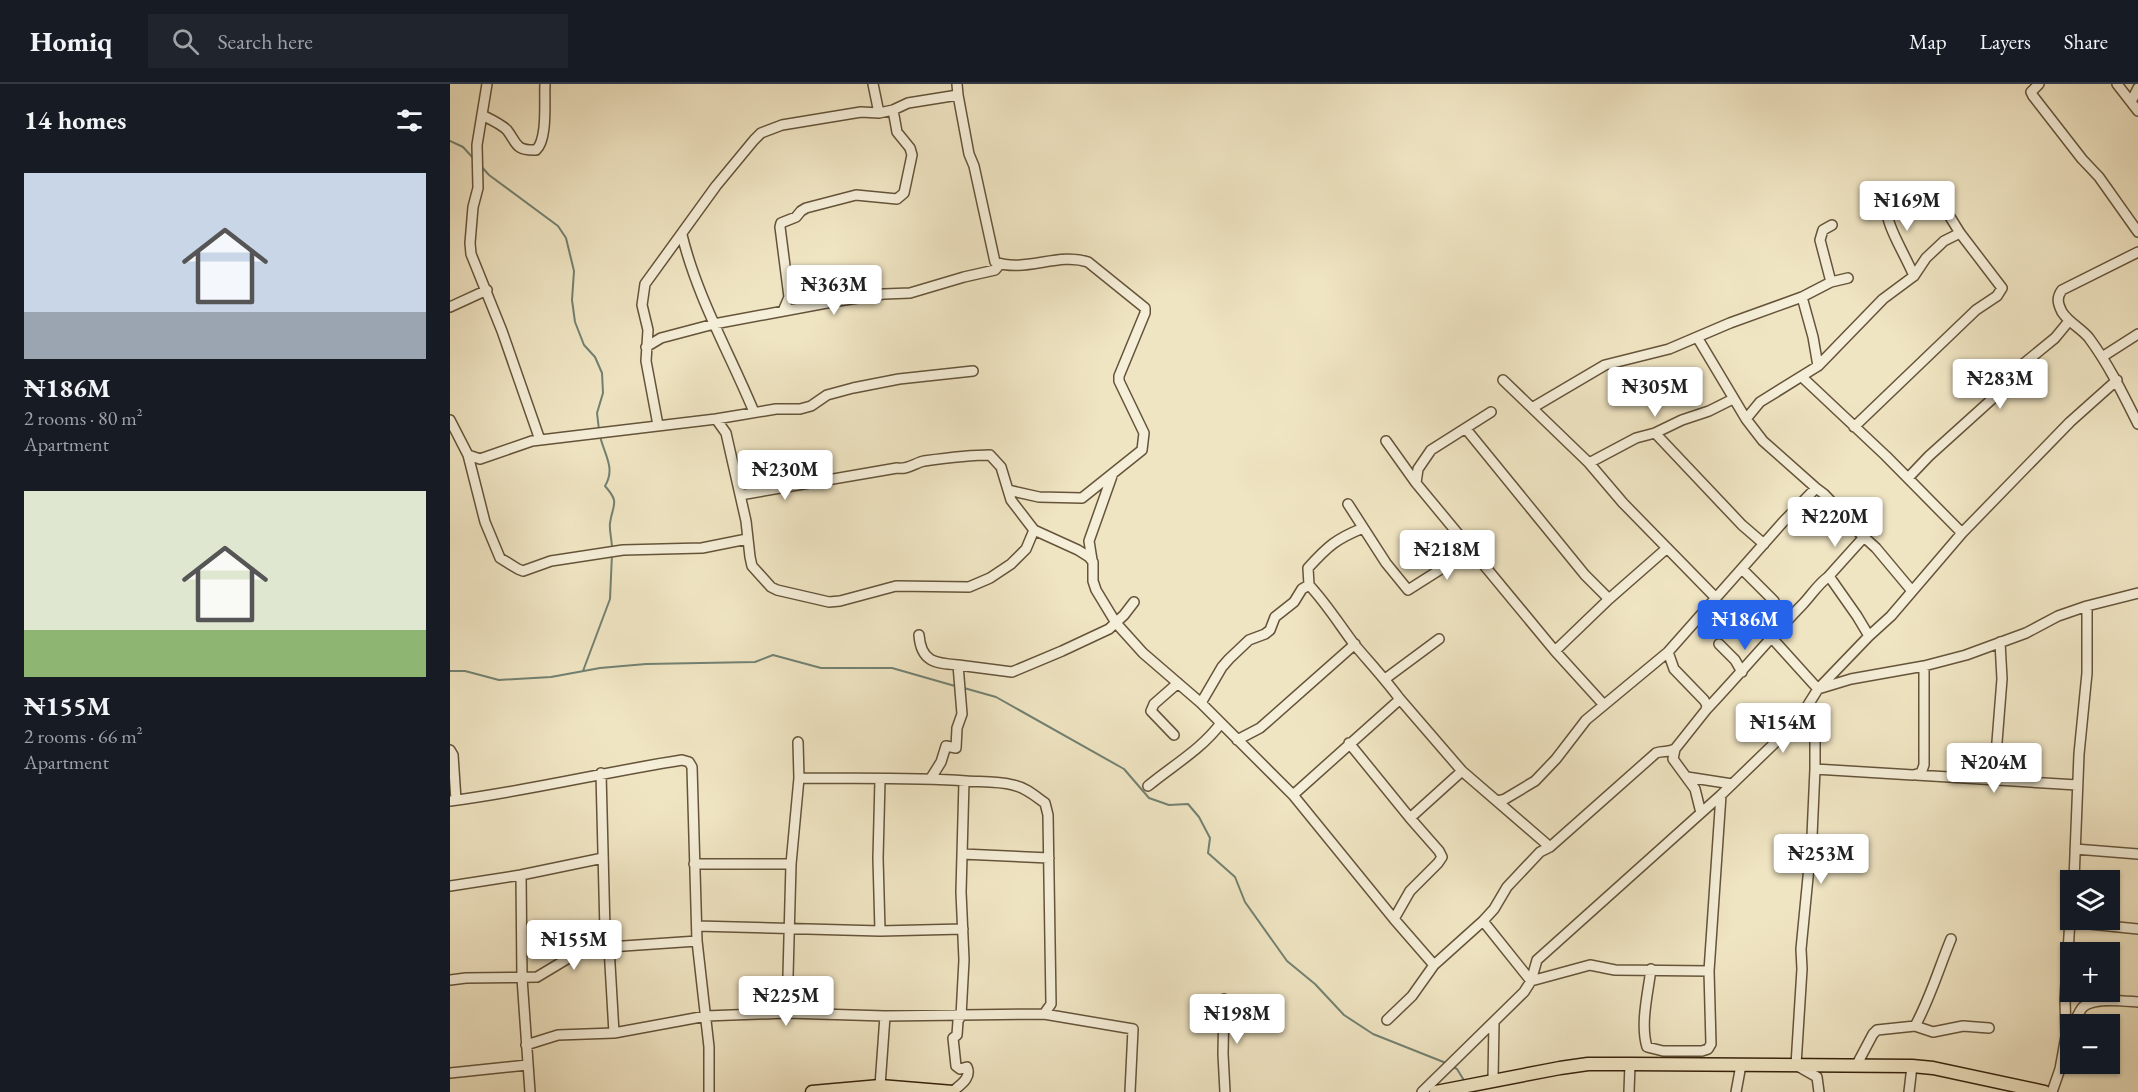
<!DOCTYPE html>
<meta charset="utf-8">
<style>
body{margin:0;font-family:"EB Garamond",serif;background:#20242c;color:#f1f3f6;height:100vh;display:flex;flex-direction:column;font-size:22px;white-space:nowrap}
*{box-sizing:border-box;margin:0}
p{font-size:20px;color:#9ea1a6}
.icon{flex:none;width:33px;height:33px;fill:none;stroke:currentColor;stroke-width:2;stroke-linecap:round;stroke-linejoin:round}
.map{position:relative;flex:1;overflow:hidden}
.side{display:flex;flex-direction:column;background:#171b24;width:450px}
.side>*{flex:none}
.controls{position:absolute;left:1610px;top:786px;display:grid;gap:12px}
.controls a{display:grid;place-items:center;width:60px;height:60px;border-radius:0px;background:#171b24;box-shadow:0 2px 4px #0004;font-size:30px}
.price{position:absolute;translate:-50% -51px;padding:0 14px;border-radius:6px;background:#fff;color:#222;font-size:20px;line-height:39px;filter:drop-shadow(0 2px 3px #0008)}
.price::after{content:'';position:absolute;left:50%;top:36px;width:18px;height:14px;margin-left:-9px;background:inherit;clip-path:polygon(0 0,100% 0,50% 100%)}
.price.active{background:#2563eb;color:#fff}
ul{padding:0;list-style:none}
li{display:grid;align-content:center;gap:12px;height:318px;padding:0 24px}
li span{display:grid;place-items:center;height:186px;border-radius:0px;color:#555}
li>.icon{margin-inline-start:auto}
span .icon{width:108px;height:108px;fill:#fffc;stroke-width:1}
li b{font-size:26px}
h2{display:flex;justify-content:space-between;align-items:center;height:72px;padding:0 24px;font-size:26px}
header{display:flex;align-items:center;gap:36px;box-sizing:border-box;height:84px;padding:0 30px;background:#171b24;border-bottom:2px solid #363941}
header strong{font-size:28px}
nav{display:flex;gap:33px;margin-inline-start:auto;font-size:21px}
.search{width:420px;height:54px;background:#20242c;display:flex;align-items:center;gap:15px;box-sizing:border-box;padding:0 21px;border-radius:0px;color:#9ea1a6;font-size:22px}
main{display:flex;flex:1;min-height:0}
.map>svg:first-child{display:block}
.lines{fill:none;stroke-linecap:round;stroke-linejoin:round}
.stream{stroke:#728172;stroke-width:2}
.minor-casing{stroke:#65543a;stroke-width:12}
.major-casing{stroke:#37230d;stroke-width:15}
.minor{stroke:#f5eed8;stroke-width:9}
.major{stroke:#f0e5c3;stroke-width:12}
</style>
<header>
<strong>Homiq</strong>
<div class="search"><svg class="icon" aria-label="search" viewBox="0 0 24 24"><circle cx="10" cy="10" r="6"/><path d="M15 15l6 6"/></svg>Search here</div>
<nav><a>Map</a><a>Layers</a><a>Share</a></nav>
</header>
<main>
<section class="side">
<h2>14 homes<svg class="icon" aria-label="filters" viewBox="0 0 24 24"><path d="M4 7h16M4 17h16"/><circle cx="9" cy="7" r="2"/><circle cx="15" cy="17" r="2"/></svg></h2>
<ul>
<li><span style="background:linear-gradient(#c9d6e8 75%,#9aa5b1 0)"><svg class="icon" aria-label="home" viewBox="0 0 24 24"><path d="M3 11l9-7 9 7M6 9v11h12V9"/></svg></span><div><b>₦186M</b><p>2 rooms · 80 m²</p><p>Apartment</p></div></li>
<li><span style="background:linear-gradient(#dfe7d0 75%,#8fb573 0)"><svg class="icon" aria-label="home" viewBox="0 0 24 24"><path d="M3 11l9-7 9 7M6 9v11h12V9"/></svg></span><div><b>₦155M</b><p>2 rooms · 66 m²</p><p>Apartment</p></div></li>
</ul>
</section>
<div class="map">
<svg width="1688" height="1008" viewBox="0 0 1688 1008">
<rect width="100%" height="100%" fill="#f0e5c3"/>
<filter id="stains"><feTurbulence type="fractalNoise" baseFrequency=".00333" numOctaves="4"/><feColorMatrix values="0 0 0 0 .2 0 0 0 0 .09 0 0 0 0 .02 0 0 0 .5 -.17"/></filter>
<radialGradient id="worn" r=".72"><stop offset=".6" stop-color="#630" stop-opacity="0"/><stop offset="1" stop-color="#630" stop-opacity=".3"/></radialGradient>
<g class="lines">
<!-- stream -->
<path class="stream" d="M0,57L13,63L24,75
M30,81L39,91L108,142L116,154L124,187L122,216L125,238L134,261L145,273L152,289L153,309L147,329L149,346
M150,352C154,370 166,384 155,402C170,419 163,419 160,439C159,446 162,456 162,464
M0,587H15L49,596L101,593L150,584L196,580L305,578L323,571L371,584H442L505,602
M133,587L160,515L162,470
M514,604L546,613L674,685L699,714L719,721L738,720L749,733L760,754L758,769L785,793L795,818L837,877L865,900L894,931L923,950L996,979
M1001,982L1007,985L1015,998"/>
<!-- minor casing -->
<g class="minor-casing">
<path id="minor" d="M37,0L27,61L28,104L23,123L20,159L21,170L52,247L90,356
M423,0L429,29
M1589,0L1581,8L1583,12L1632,75L1649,93L1688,148
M1667,0L1688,27
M508,11L519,70L524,82L545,178C575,189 608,168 638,178L695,224V229L669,292V297L694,349L692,366L632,414L589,413L558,406
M1681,18L1688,4
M32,31C40,35 51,40 57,46C67,59 65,67 86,66C98,55 94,17 95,0
M1433,108C1436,144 1450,160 1464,192
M232,151C247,213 280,270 304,328
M1688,168L1612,206C1606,214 1608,220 1612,228C1619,239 1631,244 1639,254C1659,281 1673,310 1688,340
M1381,198L1370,156L1373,146L1382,141
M1352,213L1363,253L1368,282
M0,223L37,206
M333,227L339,213L330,143L331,139L346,133L351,127L356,124L406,111L447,115L454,109L462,71L460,64L447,48L443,26
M1247,253L1296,335
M196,263L211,254L264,240L382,218L434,210L460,209L514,193L545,186L550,180
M1652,273L1688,250
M1352,293L1436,372L1512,449
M1053,296L1139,379L1173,419L1265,513
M1082,324L1155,281L1219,265L1280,239L1352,213L1381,198L1398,194
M1041,328L981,366L968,385L966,399L1105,567L1154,621
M266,335L276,349L296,437L300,473L302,482L321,503L327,506L379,518L390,517L446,502L519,503L540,494L561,480L576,465L584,446L561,416L551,383L540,371C518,371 496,374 474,377C465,379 457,386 447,384L290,411
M0,336L18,371L30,375L82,357L266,335L326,325H350L361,322L377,311L403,304L449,295L523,287
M208,341L196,277L198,246L192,221L195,200L266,102L304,56L311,49L332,41L411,28L429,29L443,26L458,19L508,11L507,0
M1404,343L1526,226L1547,212L1552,204L1510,149L1492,120
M1016,345L1135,491L1159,515
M1205,349L1292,441L1314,460
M936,357L966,399
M18,371L35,438L50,474L68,485L73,487L101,477L173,466L252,464L297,455
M1139,379L1186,354L1205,349L1232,336L1259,327L1283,315
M1458,394L1479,372L1551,307L1561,290L1605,254L1619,237
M1366,404L1313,357L1296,335L1310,318L1368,282L1433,215L1464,192L1476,174L1494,157L1510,149
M898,420L936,479L958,506L1021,466
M584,446L628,466L639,473L643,478V497L646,506L666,539L693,569L751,619L843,711L944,835L984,881
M642,476L639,457L662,392
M1378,493L1414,453
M469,551C471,578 485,579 508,581L512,630L507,644L506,664L496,662L491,678L481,694
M1419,552L1441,532L1512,449L1620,338L1667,296
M1269,560L1285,576L1292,588
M1105,567L1159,515L1216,465
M508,581L562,588L612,567L659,545L674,531L684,518
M935,595L989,555
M949,614L1012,687L1100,763
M751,619L772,583L779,575L799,556L815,550L820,546L825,533L844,518L852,505L859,501
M1256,626C1289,591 1319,555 1352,521C1361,512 1367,501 1378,493L1381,495L1407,532L1419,552L1368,605L1321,553L1324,517L1292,485
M1353,629L1365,652V685L1362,752L1351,865L1352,885L1346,981L1367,993L1369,1008
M724,651L701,627L704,620L728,599
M787,656L810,644L905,560
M899,659L960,734L989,767L992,773L988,779L960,807L944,835
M1225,665L1223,675L1245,705L1251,729
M0,666L3,671L6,716
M1365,685L1463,691L1471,689L1474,681V582
M151,689L155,847L159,863L164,949
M1466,691L1627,701
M1237,693L1282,700
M349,694C405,695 461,693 516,697C532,698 548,697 563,701C575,703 585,712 595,719L598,731L601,920L594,930
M1544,696L1552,595L1550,558
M698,702C722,682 752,665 771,639
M843,711L948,617L949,614C935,595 919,578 904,560C889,540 876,519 859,501L858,484C878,462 886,455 913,444
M0,717C78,707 155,688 232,676L239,678L242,683L247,857L259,963V1008
M1047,717L1055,715L1085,697L1106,675L1136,636L1218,568L1333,438L1366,404L1374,410L1394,431L1403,443L1426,464L1462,507
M960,734L1012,687
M1625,765L1688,770
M512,770L599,774
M244,780H341
M71,791L72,894L80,1008
M1624,796L1629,670L1637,589V522
M0,802L71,791L153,774
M1033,837L1081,897L1140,881L1165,886L1259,887
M1620,838L1688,845
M247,842L430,847L513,845
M430,847L428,774L430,696
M1201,885C1198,909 1190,940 1197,963L1213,967H1252L1258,965L1261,960L1259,887L1271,711
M0,896L16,894L87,893L127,869L147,862L159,863L247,857
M774,915L773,970L775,1008
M337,929L341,780L349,694L348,658
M937,936L962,912L984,881L1033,837L1044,825L1057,803L1090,768L1100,763L1206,669C1213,666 1218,669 1225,665L1256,626L1257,621L1254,616L1224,585L1218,568
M1623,940C1626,936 1629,927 1633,923C1644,913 1674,917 1688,918
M1465,942C1480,915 1489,884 1501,855
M76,961L108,951L164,949L256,932L337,929L435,932L594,930L683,945L680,1008
M1406,982L1423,950L1427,946L1465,942L1483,948L1513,942L1539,944
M0,989L77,981
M1043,996L1044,938
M430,1002L435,932
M502,1008C510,1001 522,994 517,983L510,985L506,982L503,954L507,951L508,937L511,932L514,876L511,808L514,697
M972,1008L1074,908L1081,897L1087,876L1271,711L1334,650L1353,629L1368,605L1401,595L1474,582L1516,571L1576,549L1608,532L1637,522L1688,509
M1179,1008L1180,980
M1286,1008L1291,981
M1459,1008L1462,982
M1602,1008L1610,985L1616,952L1615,915L1620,836"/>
</g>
<!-- major casing -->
<g class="major-casing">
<path id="major" d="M362,1008L430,1002L503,1008
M986,1008L1110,984L1138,980H1180L1462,982L1483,984L1595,1008"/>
</g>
<!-- minor -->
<use href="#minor" class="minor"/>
<!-- major -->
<use href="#major" class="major"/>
</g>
<rect width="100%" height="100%" filter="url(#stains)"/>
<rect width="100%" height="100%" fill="url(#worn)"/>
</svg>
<div class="controls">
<a><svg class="icon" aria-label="layers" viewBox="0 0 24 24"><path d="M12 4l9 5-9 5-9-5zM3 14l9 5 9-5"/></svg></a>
<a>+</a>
<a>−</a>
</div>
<b class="price" style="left:1457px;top:148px">₦169M</b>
<b class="price" style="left:384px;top:232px">₦363M</b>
<b class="price" style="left:1550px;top:326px">₦283M</b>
<b class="price" style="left:1205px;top:334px">₦305M</b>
<b class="price" style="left:335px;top:417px">₦230M</b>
<b class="price" style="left:1385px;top:464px">₦220M</b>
<b class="price" style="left:997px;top:497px">₦218M</b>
<b class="price active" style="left:1295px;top:567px">₦186M</b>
<b class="price" style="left:1333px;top:670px">₦154M</b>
<b class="price" style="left:1544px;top:710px">₦204M</b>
<b class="price" style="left:1371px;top:801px">₦253M</b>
<b class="price" style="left:124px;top:887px">₦155M</b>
<b class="price" style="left:336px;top:943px">₦225M</b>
<b class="price" style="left:787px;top:961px">₦198M</b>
</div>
</main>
